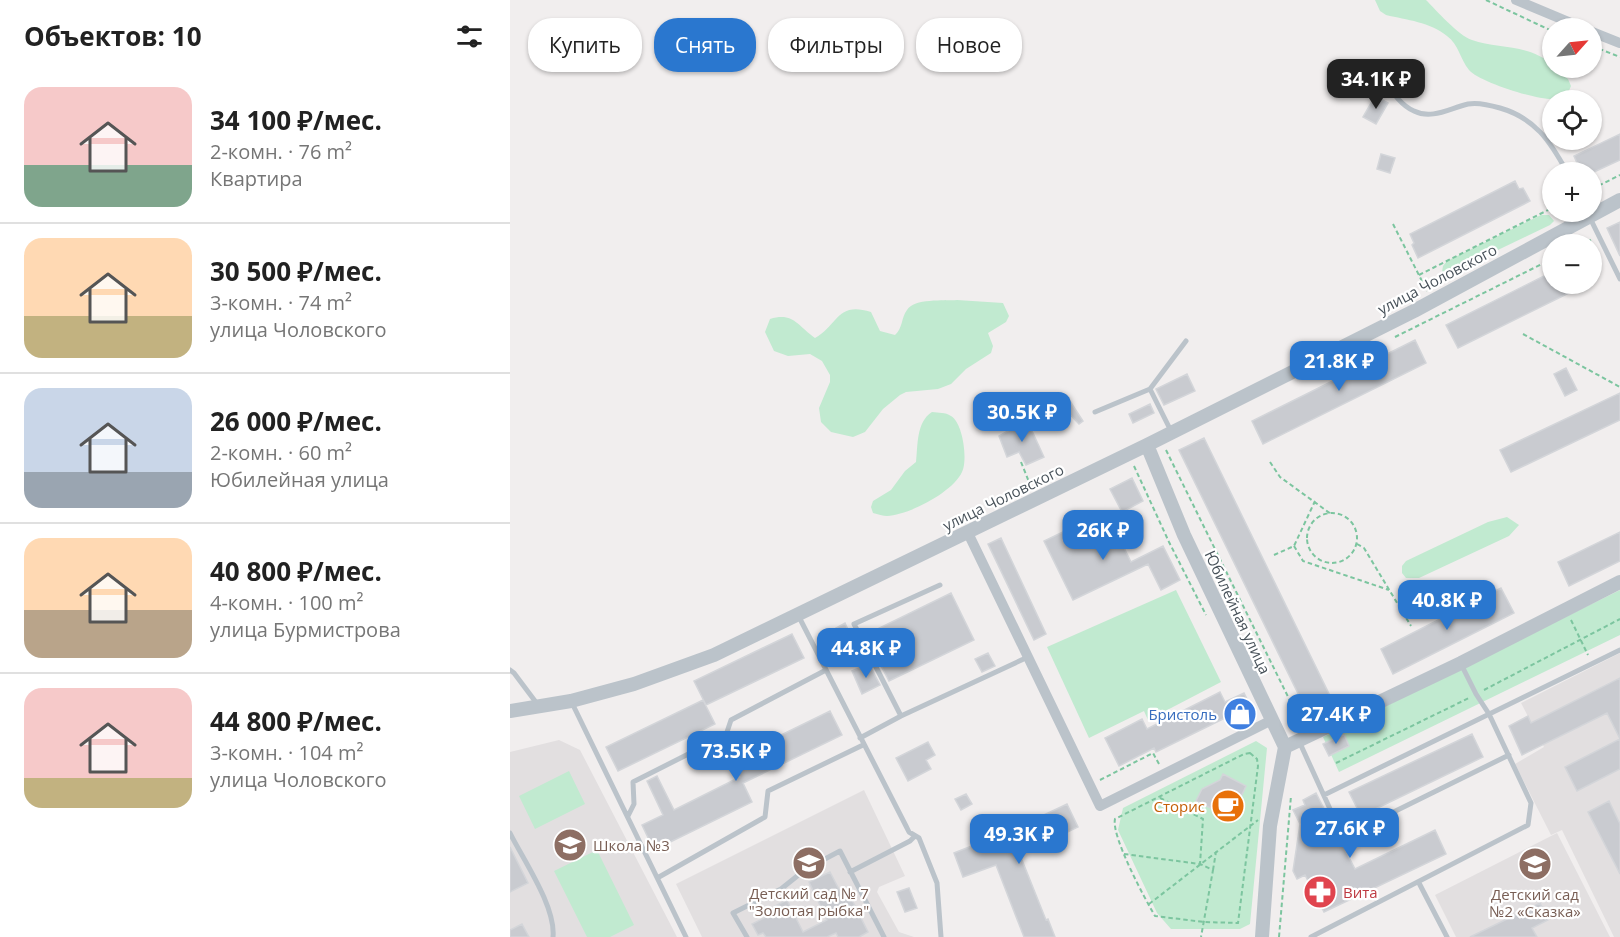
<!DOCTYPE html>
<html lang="ru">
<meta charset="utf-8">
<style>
body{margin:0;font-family:"Open Sans",sans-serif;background:#f2f2f2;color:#222;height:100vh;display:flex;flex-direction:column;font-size:22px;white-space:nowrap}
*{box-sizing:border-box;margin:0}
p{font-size:20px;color:#767676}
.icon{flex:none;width:33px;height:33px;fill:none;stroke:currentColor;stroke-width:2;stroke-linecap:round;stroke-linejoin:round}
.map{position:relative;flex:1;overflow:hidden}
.sheet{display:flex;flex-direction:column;background:#fff;width:510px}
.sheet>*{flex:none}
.guide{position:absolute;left:18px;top:18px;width:570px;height:54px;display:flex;gap:12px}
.needle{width:39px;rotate:63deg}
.fabs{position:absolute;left:1032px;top:18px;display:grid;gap:12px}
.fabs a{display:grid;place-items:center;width:60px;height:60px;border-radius:50%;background:#fff;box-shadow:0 2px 4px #0004;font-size:30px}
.price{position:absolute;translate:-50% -51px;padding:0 14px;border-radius:12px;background:#2a77cf;color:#fff;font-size:20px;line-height:39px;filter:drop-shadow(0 2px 3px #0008)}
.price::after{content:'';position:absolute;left:50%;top:36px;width:18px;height:14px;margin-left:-9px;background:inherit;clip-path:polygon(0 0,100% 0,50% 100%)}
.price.on{background:#222;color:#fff}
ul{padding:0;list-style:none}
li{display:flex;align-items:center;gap:18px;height:150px;padding:0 24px}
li+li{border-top:2px solid #e0e0e0}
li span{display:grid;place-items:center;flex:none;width:168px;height:120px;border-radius:18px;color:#555}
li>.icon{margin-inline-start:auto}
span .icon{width:72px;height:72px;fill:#fffc;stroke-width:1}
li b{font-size:26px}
h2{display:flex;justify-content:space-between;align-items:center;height:72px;padding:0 24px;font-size:26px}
.pill{padding:0 21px;border-radius:24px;background:#fff;box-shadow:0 2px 4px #0004;font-size:21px;line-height:54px}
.pill.on{background:#2a77cf;color:#fff}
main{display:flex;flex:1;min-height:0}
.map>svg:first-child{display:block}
.education{fill:#e2dfe0}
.green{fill:#c1ead0}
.building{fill:#c9cbd0;stroke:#d3d5d9;stroke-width:1.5}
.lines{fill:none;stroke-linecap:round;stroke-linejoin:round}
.path{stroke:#7cc59f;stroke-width:2;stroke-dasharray:4.5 3;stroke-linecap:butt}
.service{stroke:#bbc3ca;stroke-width:5}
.minor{stroke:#bbc3ca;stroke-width:10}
.tertiary{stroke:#bbc3ca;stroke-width:14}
.labels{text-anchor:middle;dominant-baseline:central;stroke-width:4.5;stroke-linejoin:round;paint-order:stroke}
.street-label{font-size:15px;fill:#48525a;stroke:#fff}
.shop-label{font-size:15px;fill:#366cbe;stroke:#fff;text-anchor:end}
.food-label{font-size:15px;fill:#c56008;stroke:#fff;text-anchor:end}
.education-label{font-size:15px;fill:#785e54;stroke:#fff}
.health-label{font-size:15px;fill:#be3a42;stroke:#fff;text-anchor:start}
</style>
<main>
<section class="sheet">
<h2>Объектов: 10<svg class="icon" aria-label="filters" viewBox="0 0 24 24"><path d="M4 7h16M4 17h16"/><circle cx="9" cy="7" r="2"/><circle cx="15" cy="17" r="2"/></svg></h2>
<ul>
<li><span style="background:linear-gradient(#f6c9c9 65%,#7fa58c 0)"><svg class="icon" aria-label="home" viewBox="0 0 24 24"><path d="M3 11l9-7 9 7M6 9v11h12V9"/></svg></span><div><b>34 100 ₽/мес.</b><p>2-комн. · 76 m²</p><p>Квартира</p></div></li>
<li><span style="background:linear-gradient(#ffd9b3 65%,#c2b280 0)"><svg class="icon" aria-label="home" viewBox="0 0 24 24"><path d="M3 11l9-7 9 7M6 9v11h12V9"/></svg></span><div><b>30 500 ₽/мес.</b><p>3-комн. · 74 m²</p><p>улица Чоловского</p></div></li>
<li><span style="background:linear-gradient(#c9d6e8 70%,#9aa5b1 0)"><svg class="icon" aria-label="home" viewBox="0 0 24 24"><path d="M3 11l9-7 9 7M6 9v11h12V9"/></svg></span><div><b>26 000 ₽/мес.</b><p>2-комн. · 60 m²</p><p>Юбилейная улица</p></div></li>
<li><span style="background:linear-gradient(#ffd9b3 60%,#b9a48a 0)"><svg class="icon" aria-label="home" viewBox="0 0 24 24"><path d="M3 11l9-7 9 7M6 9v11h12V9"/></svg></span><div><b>40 800 ₽/мес.</b><p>4-комн. · 100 m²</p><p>улица Бурмистрова</p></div></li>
<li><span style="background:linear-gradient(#f6c9c9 75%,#c2b280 0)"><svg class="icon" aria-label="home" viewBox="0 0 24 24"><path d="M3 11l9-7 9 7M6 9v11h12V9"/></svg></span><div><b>44 800 ₽/мес.</b><p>3-комн. · 104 m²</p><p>улица Чоловского</p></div></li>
</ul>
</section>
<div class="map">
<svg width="1110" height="937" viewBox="0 0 1110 937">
<rect width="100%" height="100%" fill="#f1eeee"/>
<!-- education -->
<path class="education" d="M1110,653V937H1104L1052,830L1041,835L1005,764L1034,747L1011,703Z
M49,740L70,750L167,937H0V752Z
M354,790L395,876L369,887L367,892L389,932L404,937H192L166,884Z
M1047,833L1100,937H946L925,895Z"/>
<!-- green -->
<path class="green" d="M865,0H916C926,10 949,36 962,40C988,49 1021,44 1042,65V68H1046L1058,79L1061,86L1058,93C1054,95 1049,98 1045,99C1029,101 969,82 959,70C950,59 949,45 937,36C920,22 897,20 876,15L870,11Z
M1031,215H1039L1044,221L1040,225L942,272H932L933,266L937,261Z
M447,300L493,303L499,316L496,322L478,333L483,346L481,353L456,369L441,384L428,389L396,392L390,395L373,409L355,432L343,437L321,432L311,422L309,408L320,382V375L312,361L300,354L278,356L264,351L255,332L260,319C283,312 287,325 305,338C328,325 327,301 361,312L370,331L385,335C393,328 391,318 397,310C404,298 434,301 447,300Z
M422,412C429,413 435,412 441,416C453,423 458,460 452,472C443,492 399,515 377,516C373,516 368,514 363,513L361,507L363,501L381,490L395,471L406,462C408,446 406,422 422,412Z
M997,517L1009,525L999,536L909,578H896L892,573V566L896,561L978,522Z
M666,590L711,682L638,720L634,711L579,738L537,647Z
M1110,590V635L829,772L813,737Z
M746,741L757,748L740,924L730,929H661L647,913L608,830L613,808Z
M59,771L75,804L25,829L9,796Z
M87,850L124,925L100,937H77L44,871Z"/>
<!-- building -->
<path class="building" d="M865,96L878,103L866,124L853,117Z
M1110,134V160L1084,172H1071L1064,156Z
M871,154L885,158L880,173L867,169Z
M1005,181L1009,189L1013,188L1020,201L908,258L902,245L904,243L900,234Z
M1110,222V256L1097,228Z
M1042,272V284H1077L948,348L936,325Z
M905,340L916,363L753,444L742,421Z
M1056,368L1067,390L1055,396L1044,374Z
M677,374L685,391L654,405L646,389Z
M1110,393V420L1001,472L990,450Z
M556,395L573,421L569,424L547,401Z
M640,404L644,413L623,423L619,414Z
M517,420L534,457L516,465L509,452L497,457L489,436Z
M694,438L823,702L798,714L669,450Z
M622,478L633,501L612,512L600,489Z
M601,521L621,562L653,546L670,580L651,590L638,564L563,600L534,541L559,529L564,539Z
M1110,532V561L1059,586L1048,562Z
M491,538L536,634L524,640L478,544Z
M991,588L1004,613L883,674L871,649Z
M441,593L464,640L379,681L355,635Z
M335,623L340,634L332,639L326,628Z
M282,634L294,658L196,705L184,681Z
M478,653L485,666L472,672L465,659Z
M359,664L370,685L352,694L342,671Z
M1110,678V769L1067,791L1055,767L1110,739L1097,713L1012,755L999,726L1018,716L1021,723Z
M710,692L715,702L734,693L745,715L726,724L721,715L646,752L644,748L609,766L595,738L632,719L637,729Z
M193,700L205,724L108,771L96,747Z
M320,711L332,735L233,783L242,802L144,850L132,825L153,815L137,781L147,776L164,810L230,777L222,759Z
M834,734L839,746L819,756L813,744Z
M962,734L973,757L851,816L839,792Z
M418,742L425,755L416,760L421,769L398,781L386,758Z
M713,774L736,786L721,818L686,801L692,789L710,780Z
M806,793L845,869L925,830L936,854L814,912L795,875L787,879L783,871L790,824L783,810L795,805L793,800Z
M456,794L462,804L451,810L445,799Z
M1099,801L1110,824V874L1078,812Z
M557,804L568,827L510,855L536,920L538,919L545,937H514L486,865L453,877L444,853L500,831Z
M0,847L18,883L0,892Z
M320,872L333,897L339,894L358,932L349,937H328L326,933L317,937H256L253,933L248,935L242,924L268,911L265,906L277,900L293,932L317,920L299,882Z
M399,888L407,908L395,912L387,892Z
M1030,903L1038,920L1022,928L1027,937H960Z
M12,924L19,937H0V930Z"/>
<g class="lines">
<!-- path -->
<path class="path" d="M976,0L1042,31
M1082,46L1110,57
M1082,189L1110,175
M883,224L917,291
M1072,244L1081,240
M909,275L1042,208
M1013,334L1110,387
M885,337L1042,259
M656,450L792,725
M511,462L521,487
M760,462L770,477L821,514
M624,466L659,542L696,615
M797 538a25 25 0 1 1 50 0a25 25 0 1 1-50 0Z
M847,544L854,548L901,626
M784,546L793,561L879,590
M764,555L784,546L805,501
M1061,620L1078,655
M974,690L1110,619
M740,753L747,759L748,766L728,923L694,922L645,916C635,899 601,836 605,819L734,754Z
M826,763L959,698
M590,780L643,753L649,764
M650,798L693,819L690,864
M614,854L690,864L703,870L691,937
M703,870L706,852
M639,904L748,820
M769,937L781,796"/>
<!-- service -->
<path class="service" d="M873,78C882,91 890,105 904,111C922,120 940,108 958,104C968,102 980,105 990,108C1025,118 1040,141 1057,172
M1080,218L1110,279
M640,389L676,341
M585,412L640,389L661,431
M288,615L396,826L399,832L409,838L427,883L431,937
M0,670L4,673L28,705
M62,703L176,937
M391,716L344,624L430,585
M350,738L391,716L518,657
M789,741L831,833L845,831L999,755
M814,795L1110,650
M118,816L124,804L123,782L210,738H215L221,720L316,670
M0,833C14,861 46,907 43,937
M340,872L400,841L405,836
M149,877L255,817L258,791L353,745
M909,883L937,937
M237,937L223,913L271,889L296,869L330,851L374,937
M801,937L1018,825L1021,803L979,714L966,694L951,664"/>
<!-- minor -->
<path class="minor" d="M1006,0L1073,28
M1082,32L1110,43
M458,533L590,806L762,720"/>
<!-- tertiary -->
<path class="tertiary" d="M637,445L674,535L775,747L760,826L752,937
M0,711L61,701L124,684L204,655L637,445L904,311L1110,200
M775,747L951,663L1110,582"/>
</g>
<!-- icons -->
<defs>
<g id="shop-disc" transform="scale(1.725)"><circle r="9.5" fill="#3f7fe0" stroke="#fff"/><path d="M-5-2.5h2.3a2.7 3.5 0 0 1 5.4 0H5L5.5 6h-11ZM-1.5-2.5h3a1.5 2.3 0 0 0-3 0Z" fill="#fff"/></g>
<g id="cafe-disc" transform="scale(1.725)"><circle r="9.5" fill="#e8710a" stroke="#fff"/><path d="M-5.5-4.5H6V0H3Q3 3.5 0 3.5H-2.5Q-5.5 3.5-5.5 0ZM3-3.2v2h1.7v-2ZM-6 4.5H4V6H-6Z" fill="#fff"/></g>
<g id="school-disc" transform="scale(1.725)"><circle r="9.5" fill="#8d6e63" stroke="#fff"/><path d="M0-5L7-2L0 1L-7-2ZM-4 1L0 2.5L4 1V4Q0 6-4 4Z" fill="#fff"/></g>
<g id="pharmacy-disc" transform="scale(1.725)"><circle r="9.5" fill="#e0444e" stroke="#fff"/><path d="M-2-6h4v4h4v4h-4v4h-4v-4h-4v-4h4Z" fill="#fff"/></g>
</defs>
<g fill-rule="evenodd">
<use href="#shop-disc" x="730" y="714"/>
<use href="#cafe-disc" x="718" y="806"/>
<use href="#school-disc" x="60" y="845"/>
<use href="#school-disc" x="299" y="863"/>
<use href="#school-disc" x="1025" y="864"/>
<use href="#pharmacy-disc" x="810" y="892"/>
</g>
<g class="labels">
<!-- street labels -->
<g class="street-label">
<text transform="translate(927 279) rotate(-28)">улица Чоловского</text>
<text transform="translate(493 497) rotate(-26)">улица Чоловского</text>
<text transform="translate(728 612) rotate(65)">Юбилейная улица</text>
</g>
<!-- shop labels -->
<g class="shop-label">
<text x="707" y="714">Бристоль</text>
</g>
<!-- food labels -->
<g class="food-label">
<text x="695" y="806">Сторис</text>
</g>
<!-- education labels -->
<g class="education-label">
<text x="83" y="845" text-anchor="start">Школа №3</text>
<text x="299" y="893">Детский сад № 7<tspan x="299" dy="17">"Золотая рыбка"</tspan></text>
<text x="1025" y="894">Детский сад<tspan x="1025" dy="17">№2 «Сказка»</tspan></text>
</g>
<!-- health labels -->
<g class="health-label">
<text x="833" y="892">Вита</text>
</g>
</g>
</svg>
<div class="fabs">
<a><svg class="needle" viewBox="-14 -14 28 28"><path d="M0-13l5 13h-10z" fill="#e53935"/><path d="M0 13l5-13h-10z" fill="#767676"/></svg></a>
<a><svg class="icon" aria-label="locate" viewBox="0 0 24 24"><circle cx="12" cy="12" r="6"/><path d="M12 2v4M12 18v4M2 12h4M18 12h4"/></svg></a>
<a>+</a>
<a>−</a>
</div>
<b class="price on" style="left:866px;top:110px">34.1K ₽</b>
<b class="price" style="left:829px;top:392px">21.8K ₽</b>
<b class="price" style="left:512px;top:443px">30.5K ₽</b>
<b class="price" style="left:593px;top:561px">26K ₽</b>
<b class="price" style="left:937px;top:631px">40.8K ₽</b>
<b class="price" style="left:356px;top:679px">44.8K ₽</b>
<b class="price" style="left:826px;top:745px">27.4K ₽</b>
<b class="price" style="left:226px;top:782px">73.5K ₽</b>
<b class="price" style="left:840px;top:859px">27.6K ₽</b>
<b class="price" style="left:509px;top:865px">49.3K ₽</b>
<div class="guide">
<a class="pill">Купить</a>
<a class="pill on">Снять</a>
<a class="pill">Фильтры</a>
<a class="pill">Новое</a>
</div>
</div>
</main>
